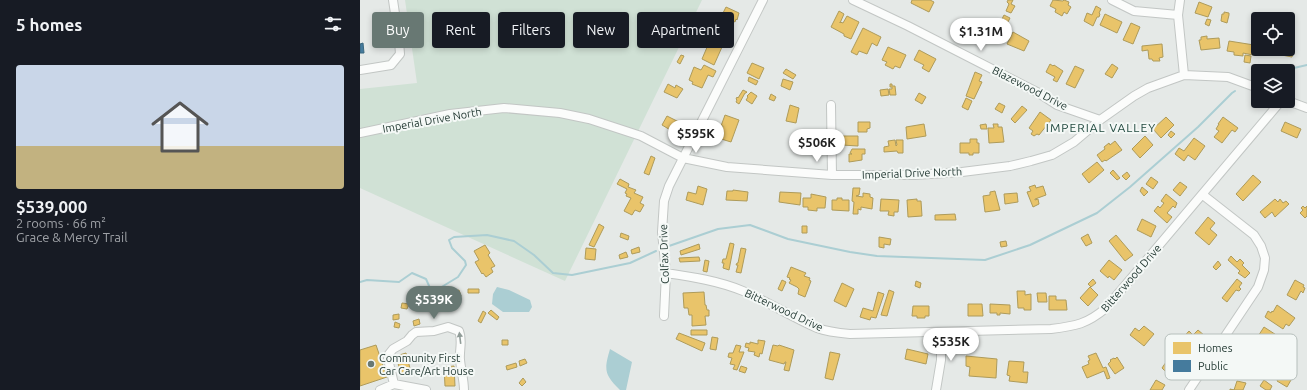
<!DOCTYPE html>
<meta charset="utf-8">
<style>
body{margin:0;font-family:Ubuntu,sans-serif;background:#242831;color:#f1f3f6;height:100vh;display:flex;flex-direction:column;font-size:15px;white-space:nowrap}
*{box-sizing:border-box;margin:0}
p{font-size:13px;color:#9ea1a6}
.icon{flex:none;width:22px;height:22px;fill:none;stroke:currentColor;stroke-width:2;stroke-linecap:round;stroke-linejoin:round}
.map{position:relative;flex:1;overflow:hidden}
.details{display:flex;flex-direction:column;background:#171b24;width:360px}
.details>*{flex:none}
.top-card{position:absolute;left:12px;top:12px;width:380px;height:36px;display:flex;gap:8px}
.buttons{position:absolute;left:891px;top:12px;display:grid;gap:8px}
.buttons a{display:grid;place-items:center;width:44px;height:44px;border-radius:4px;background:#171b24;box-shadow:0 2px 6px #0003;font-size:20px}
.price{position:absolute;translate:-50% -34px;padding:0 9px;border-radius:14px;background:#fff;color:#222;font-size:13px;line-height:26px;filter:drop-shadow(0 1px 2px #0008)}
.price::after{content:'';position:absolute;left:50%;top:24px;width:12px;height:9px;margin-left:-6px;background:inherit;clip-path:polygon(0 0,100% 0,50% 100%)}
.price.active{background:#687873;color:#fff}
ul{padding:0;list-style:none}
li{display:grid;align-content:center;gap:8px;height:212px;padding:0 16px}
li+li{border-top:1px solid #363941}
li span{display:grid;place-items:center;height:124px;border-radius:4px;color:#555}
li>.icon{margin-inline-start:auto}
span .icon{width:72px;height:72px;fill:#fffc;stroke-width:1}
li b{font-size:17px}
h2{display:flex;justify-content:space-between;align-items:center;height:48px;padding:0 16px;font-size:17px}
.tag{padding:0 14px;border-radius:4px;background:#171b24;box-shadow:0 2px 6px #0003;font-size:14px;line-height:36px}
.tag.active{background:#687873;color:#fff}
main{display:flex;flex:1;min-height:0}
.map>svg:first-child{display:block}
.green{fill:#d0e1d5}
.water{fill:#abced3}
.homes{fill:#e9c46a;stroke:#ae9b5a}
.public{fill:#457b9d;stroke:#3b687e}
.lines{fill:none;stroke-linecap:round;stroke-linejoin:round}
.stream{stroke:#abced3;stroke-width:2}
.minor-casing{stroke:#c2c6c4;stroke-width:10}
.minor{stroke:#fbfcfb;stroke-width:8}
.oneway{fill:#909c98}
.poi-dot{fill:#687873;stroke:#f4f8f6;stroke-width:1.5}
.labels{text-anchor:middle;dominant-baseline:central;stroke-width:4;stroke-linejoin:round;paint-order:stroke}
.street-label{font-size:11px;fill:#253b35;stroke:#f4f8f6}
.poi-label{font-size:11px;fill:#253b35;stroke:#f4f8f6;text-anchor:start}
.neighbourhood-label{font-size:12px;letter-spacing:1px;fill:#234b41;stroke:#f4f8f6}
.key{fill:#f4f8f6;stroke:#b6bfbc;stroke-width:1}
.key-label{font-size:11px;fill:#253b35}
</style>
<main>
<section class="details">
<h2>5 homes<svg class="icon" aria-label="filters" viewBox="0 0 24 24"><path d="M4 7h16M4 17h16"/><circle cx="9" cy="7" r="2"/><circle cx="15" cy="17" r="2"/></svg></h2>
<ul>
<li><span style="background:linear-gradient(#c9d6e8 65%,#c2b280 0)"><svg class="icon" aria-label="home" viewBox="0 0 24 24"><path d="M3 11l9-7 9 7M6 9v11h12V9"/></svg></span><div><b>$539,000</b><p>2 rooms · 66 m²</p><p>Grace &amp; Mercy Trail</p></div></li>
</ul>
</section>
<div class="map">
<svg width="947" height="390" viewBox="0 0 947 390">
<rect width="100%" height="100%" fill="#e5e9e7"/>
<!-- green -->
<path class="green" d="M45,0H342L205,281L0,188V89L57,83Z"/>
<!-- water -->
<path class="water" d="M137,287L149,290L170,300L172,307L169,312H143L132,304L133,294Z
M250,349L272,362L266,390H260C244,374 244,370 250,349Z"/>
<!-- homes -->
<path class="homes" d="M552,0H570L574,2L569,12L551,3Z
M648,0H653L651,4L655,6L651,13L646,11L649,4L647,2Z
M693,0L703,1L704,0L709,2L708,5L711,7L707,14L704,12L702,16L695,12L696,9L690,6Z
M839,2L852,7L848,17L835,13Z
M736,6L741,9L739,13L740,14L739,17H737L733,26L724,21L727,13L732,15Z
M366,7L379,13L377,20L376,19L375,22L362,15Z
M479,11L484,14L480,23V22L483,23L487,16L499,22L491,39L484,36V34L471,27Z
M864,12L869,13V15L867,23L861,21L862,14H864Z
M745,14L762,22L757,33L740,25Z
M350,15L358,19L356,23L348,19Z
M644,15L650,18L648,22L642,19Z
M847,19L851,20L849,26L845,24Z
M358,23L367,27L365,31L367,32L364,38L362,37L361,42L352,38L354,33L350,31L352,26L356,28Z
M771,23L780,27L773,44L763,40Z
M503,28L521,37L517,46L512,43L507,54L499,51L497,55L491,52Z
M653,32L669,41L664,51L647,44Z
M847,36V39L859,38L860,48L841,50L839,40H841V37Z
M869,41L894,45L893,55L883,53V56L874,55V52L867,51Z
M354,43L362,47L354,65L342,59L348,45L352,47Z
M802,44L803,57L799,58L800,61H793L792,59H789L788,50L782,51V46Z
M928,46L934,47L932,57L906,52L907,49H928Z
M528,47L546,55L540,68L535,66L533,69L525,65L527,62L522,60Z
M559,50L576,59L569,72L562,68L564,65L554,60Z
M321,55L324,56L320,64L317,62Z
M885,55L891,56L890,63L884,62Z
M392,63L404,68L399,79L387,73Z
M690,64L693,66L694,65L703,71L697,82L693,80L695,77L686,72Z
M752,64L758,68L752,78L745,74Z
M344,65L356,71L353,77L348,75L342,88L332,84L333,82L329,80L334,67L341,70Z
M715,66L724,70L715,88L706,84Z
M426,69L436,75L433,79L423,73Z
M615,72L622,75L619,81L622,82L614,99L606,96Z
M389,77L398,81L396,85L388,81Z
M423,79L433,82L430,90L421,86Z
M308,84L315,88L316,85L323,89L317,98L304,92Z
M530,84H532V86H535L536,95H530L529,89H532V87H530Z
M528,89L529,95L521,96L520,90Z
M383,90L387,92L386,93H385L379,104L376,102L377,100L376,99L377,97L378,98Z
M391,92L397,96L392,104L386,100L388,97L387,96Z
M559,93L566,97L562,104L555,100Z
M411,94L416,97L414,101L409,99Z
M606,98L612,101L608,110L602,107Z
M639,103L645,106L642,113L635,109Z
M430,105L439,108L436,123L426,121Z
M662,106L667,110L655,123L651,119Z
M680,112L691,120L679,135L677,134L674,136L671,134L673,131L669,128Z
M365,115L379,120L371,142L358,138L363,126H361Z
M307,116L323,124L317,134L302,125Z
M806,117L814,125L801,138L793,129Z
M863,117L878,128L875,132L872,130L862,143L854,137L859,131L856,129L859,124H858Z
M498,122H510V128L507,129V132H498Z
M925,122L941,129L937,138L921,131Z
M564,124L566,136L547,139L546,127Z
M626,124L627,129H621L620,125Z
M633,124H638V127H642L644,142L629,143L628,128H634Z
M811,131L815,134L811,138L808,135Z
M482,136H498V146L482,145Z
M785,136L793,145L780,158L772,149Z
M834,138L845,146L835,160L828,155L824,161L815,154L819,148L824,151Z
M610,139H617V143H619V153H613V155H609V153H600V143H610Z
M535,140L536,146L537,145L536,140H543V153H538L537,151L524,152V147L529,146L528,141Z
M755,141L762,150L746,161L745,160L742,162L737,155L745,149L744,147L749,143L750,145Z
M492,149H505V154H502V160L489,162V154H492L490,153Z
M291,156L295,158L289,175L284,173Z
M737,162L744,170L729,183L722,174Z
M753,170L760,178L757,180L750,173Z
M767,172L770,176L766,180L762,176Z
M893,175L901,182L883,201L876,194Z
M791,177L798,182L793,189L786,184Z
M260,179L269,184L268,187L276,190L274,193L283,197L280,203L284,205L280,212L275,210L272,215L264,211L271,198L266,196L267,194L265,193L267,189L257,184Z
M820,182L827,187L820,196L813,190Z
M675,185L676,188L683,186L686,195L675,199V200L678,199L679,204L673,207L667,192L671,191L669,187Z
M338,186L347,189L343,205L326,200L328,192L336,194Z
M782,187L788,192L784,196L780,191Z
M493,188H500L499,195L496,196L503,197V193L510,194V197L513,198L512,209L501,207V210L498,209V214H493L494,202L492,201Z
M373,190L388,192L387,201L366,200L367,191H373Z
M635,191L640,210L625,212L623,196L630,195V192Z
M420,192L441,193L440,205L419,202Z
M657,193L658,202L645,204L644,194Z
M451,194L466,197L465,208H457V211L448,210V207H443V198H451Z
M806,194L817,203L815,208L813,206L807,213L812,217L807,223L794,211L798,206L800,208L804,203L801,201Z
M477,198H482V200H489V211L472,210V200H477Z
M521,199L539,200L538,212H534V216L528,215L529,211H520Z
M557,199V201H561L562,216L548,217L547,200Z
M915,199L918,202L920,199L923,203L926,201L929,204L915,217L912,212L905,218L900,212Z
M943,206L945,208L947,206V216L945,218L940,213L943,210L941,208Z
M595,214L596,220H575V215Z
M848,217L855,223L850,229L857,235L849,245L835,233Z
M782,219L796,226L791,237L777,230Z
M239,224L244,227L234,247L229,245Z
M442,226H447V233H442Z
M261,233L269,236L268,240L260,237Z
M728,234L732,243L726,246L721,238Z
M756,235L773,255L765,261L749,241Z
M519,237L531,239L530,245L524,244V248L519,247Z
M646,241L647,246L641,247L640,242Z
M370,243L374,244L369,270L363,268L364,263H362L363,259H366Z
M339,244L340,249L321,255L320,251Z
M125,245L130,253L128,255L135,266L131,268L133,272L126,277L123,273L122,274L115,262L119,260L114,251Z
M279,247L280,252L272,254L271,250Z
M226,248L236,249L235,260L225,259Z
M381,248L386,249L381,273L376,272L378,265H376L377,263H378Z
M266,252L268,257L260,259L259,255Z
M871,256L877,262L880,259L884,263L882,265L890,273L885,278L878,273L880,271L868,260Z
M339,257L340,261L320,262L319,258Z
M345,260L349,261L347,272L343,271Z
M749,260L762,270L754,280L749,276L748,278L740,271Z
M858,261L861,265L856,270L853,267Z
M431,267L446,273L444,276L450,278L449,280L451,281L445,297L438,294L439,289L437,287L429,283L431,280L429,279L430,278L427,277Z
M733,279L736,283L731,287L728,284Z
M877,279L882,283L879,287L881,289L879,291L876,290L867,302L862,298Z
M422,280L426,282L422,291L418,289Z
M935,280L944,285L943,287L945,288L943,293L941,291L936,300L927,295Z
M556,281L561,283L560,288L555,286Z
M482,283L494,289L486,307L474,301Z
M730,287L738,295L728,306L720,298Z
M108,289H119V293H108Z
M99,290L101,296L93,298L91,292Z
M529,290L534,292L527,316L521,315Z
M657,291H665V295L671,294V310H664V308H658Z
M344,292L345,305H346L347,310H349V316H345L346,325L332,326V315H329L328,308H324L323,293Z
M518,292L524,294L516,318L511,317L510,320L500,317L503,308L513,311Z
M677,293H686L687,302H678Z
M689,296H696V300H706L707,310H689Z
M79,300L80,307L73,308L72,301Z
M42,303L49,304L47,309L41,308Z
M608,304H622L623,316H608Z
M630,304L650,305V314L640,313V315H637V313H630Z
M917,305L935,318L929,326L926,324L923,329L905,317L908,311L911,313L912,311L913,312Z
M553,306H569V316H565V318H557V316H552Z
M131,310L139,317L137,320L128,313Z
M123,311L126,313L121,323L118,321Z
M39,314V319L33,320V315Z
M59,319L60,324L54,326L53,321Z
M35,322L40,324L39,328L34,327Z
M784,326L794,334L784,346L770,335L775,328L779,331Z
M904,327L924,340L921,346L925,348L921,355L916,352L913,357L898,349V348L893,344Z
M331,330H347V335H331Z
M838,330L845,336L832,351L820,341L829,331L833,335Z
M319,333L345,343L342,351L316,339Z
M352,337L358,338L356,350L350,349Z
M142,340H148V345H142Z
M398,340L405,341L402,354L400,353L399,357L394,355L395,352L388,351L389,348L385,347L386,343L390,344V342L398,344Z
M16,345L27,377L0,386V350Z
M376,345L381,346L379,352H384L377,370L373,369L375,365L370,364L372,358L368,357L369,353H373Z
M413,345L418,346L419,345L434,350L429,371L424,370L426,362H425L424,364L409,360Z
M547,349L568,354L566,364L545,359Z
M470,352L480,354L473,380L465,378Z
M816,352L825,361L816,370L817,371L810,376L802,368L804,365L807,361H806Z
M46,353L51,372L41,374L36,356Z
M736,353L743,368L746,367L750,378L747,379L744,371L727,378L722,367L729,364L728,361L730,360L728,356Z
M606,356L637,359L636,378L609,376L610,367L606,366Z
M757,357L764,368L755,374L748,364L751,361L750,360L754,358L755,359Z
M165,359L167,363L160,366L159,361Z
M649,361L664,362L663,372H668L667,383L649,381L650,376L647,375Z
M156,363L157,367L147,370L146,366Z
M94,366L95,386H85L84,367Z
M381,366L387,368L385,373L379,371Z
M920,375L931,380L927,387L917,381Z
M163,378L166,382L162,386L159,383Z
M796,380L805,385L802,390H790Z
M904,380L912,386L910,390H906L900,386Z
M877,381L886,383L883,390H870V389L874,390Z"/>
<!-- public -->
<path class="public" d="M3,43L4,53H0V44Z"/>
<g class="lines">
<!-- stream -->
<path class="stream" d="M921,71L947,65
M895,80L898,79
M309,246L358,229L390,225L428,239L490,252L517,256L625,260L670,245L737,213L770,187L838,127L872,93L875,91
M0,282L7,280L39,282L52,273L66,279L70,288L75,291L98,277L106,265L105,261L92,248L89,240L94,237L127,235L154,241L174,255L193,273L212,275L270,263L296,251"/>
<!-- minor casing -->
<g class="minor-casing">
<path id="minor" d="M493,0L548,26L677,92L697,105L740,120
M752,0L774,11L818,15
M820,0L818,15L824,75
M0,70L31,65L40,54L39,41L33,0
M928,101L947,108
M471,105L472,175
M0,133L90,114L144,108L200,113L229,119L281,136L323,158L367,167L472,175H555L602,172L650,166L671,161L692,155L714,142L740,120L774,96L788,88L824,75L868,77L898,88
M306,273C333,277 359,281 383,291C408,302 432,317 457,328C468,332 479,333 490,334L691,329C716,326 727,324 746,308L921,101
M304,316L306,273L302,232L304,201L309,186L403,0
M34,384L28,359L29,354L33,349L47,341L52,335L56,332L74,331L88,327L99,331C103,341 99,350 100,360C101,370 104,380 104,390
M20,390L34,384L66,390
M576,390L581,360V332
M829,390L898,287L904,270L905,258L901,246L894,235L843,195"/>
</g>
<!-- minor -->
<use href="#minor" class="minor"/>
</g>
<!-- one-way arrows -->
<defs><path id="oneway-solid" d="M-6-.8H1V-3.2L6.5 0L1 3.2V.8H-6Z"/></defs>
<use class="oneway" href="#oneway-solid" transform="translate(100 338) rotate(-97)"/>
<!-- markers -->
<circle class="poi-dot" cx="11" cy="364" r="4"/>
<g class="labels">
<!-- street labels -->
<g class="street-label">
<text transform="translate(670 88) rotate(27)">Blazewood Drive</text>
<text transform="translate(72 120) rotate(-10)">Imperial Drive North</text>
<text transform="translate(552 173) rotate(-2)">Imperial Drive North</text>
<text transform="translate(304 254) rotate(-92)">Colfax Drive</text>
<text transform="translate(771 278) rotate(-49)">Bitterwood Drive</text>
<text transform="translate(424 310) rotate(25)">Bitterwood Drive</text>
</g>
<!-- poi labels -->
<g class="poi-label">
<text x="19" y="358">Community First<tspan x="19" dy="13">Car Care/Art House</tspan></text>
</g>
<!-- neighbourhood labels -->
<g class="neighbourhood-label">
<text x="741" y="127">IMPERIAL VALLEY</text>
</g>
</g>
<!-- legend -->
<rect x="805" y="334" width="132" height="46" rx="6" class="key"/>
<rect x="813" y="342" width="18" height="12" fill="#e9c46a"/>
<rect x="813" y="360" width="18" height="12" fill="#457b9d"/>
<g class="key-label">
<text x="838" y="352">Homes</text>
<text x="838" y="370">Public</text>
</g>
</svg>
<div class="buttons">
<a><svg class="icon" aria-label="locate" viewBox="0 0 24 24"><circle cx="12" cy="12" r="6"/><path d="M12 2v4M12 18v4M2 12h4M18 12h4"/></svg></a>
<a><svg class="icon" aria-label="layers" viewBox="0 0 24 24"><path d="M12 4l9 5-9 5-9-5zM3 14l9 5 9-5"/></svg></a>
</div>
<b class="price" style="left:621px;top:52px">$1.31M</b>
<b class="price" style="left:336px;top:154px">$595K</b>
<b class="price" style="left:457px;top:163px">$506K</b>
<b class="price active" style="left:74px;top:320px">$539K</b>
<b class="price" style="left:591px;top:362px">$535K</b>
<div class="top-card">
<a class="tag active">Buy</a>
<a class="tag">Rent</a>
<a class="tag">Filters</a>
<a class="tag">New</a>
<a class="tag">Apartment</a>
</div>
</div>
</main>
